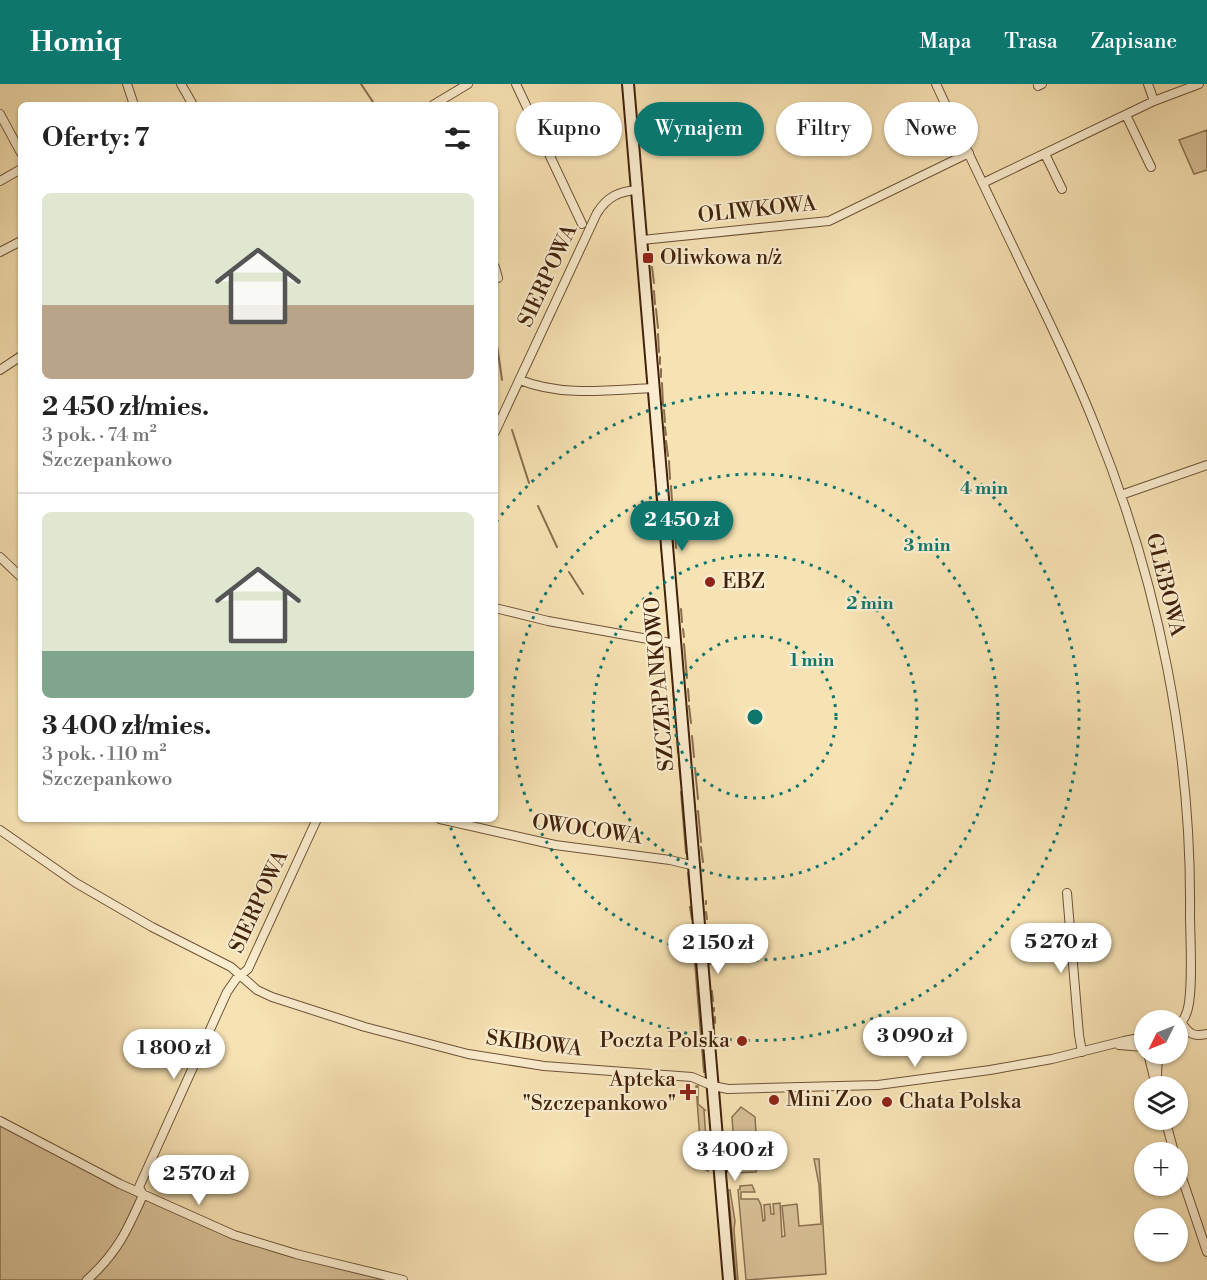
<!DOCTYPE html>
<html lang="pl">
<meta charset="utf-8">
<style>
body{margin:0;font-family:"Libre Bodoni",serif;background:#f2f2f2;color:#222;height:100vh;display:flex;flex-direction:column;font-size:22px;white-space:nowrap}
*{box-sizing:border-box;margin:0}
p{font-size:20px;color:#767676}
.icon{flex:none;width:33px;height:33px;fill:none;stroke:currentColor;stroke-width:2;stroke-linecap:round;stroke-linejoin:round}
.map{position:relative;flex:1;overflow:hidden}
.side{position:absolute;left:18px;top:18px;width:480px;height:720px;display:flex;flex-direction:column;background:#fff;border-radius:9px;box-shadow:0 2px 4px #0004}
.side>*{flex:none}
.guide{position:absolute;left:516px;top:18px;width:570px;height:54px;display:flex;gap:12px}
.needle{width:39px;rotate:227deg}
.tools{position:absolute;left:1134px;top:926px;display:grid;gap:12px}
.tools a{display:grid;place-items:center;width:54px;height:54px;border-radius:50%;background:#fff;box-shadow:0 2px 4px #0004;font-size:30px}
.price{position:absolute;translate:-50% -51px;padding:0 14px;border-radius:21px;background:#fff;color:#222;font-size:20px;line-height:39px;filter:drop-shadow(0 2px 3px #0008)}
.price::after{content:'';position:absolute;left:50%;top:36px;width:18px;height:14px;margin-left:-9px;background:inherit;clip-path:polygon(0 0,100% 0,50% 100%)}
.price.current{background:#0f766e;color:#fff}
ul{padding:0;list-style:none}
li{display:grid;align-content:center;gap:12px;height:318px;padding:0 24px}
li+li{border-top:2px solid #e0e0e0}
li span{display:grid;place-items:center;height:186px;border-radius:9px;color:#555}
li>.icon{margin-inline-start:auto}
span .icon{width:108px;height:108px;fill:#fffc;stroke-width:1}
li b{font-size:26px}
h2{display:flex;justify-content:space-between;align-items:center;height:72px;padding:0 24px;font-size:26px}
.tag{padding:0 21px;border-radius:27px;background:#fff;box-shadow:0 2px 4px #0004;font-size:21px;line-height:54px}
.tag.current{background:#0f766e;color:#fff}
header{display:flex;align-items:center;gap:36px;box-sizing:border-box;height:84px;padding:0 30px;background:#0f766e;color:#fff}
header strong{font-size:28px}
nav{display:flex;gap:33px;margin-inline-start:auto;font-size:21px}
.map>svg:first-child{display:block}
.green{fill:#d8c197;stroke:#8c7252;stroke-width:1.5}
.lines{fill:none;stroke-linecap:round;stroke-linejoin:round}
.stream{stroke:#896e4e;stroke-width:2}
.street-casing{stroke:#6e5236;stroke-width:10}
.secondary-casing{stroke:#41220c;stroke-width:14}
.street{stroke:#faecce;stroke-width:8}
.secondary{stroke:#faecce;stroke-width:10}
.ring{fill:none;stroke:#0f766e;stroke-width:3;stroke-dasharray:3 6}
.poi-dot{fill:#8f2418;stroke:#faecce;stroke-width:2}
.labels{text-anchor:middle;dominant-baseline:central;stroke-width:4.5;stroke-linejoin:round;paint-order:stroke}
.street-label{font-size:21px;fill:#41220c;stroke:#faecce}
.poi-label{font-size:21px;fill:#41220c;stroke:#faecce;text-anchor:start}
.centre{fill:#0f766e;stroke:#faecce;stroke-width:3}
.ring-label{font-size:18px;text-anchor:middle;font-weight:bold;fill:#0f766e;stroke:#faecce;stroke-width:4.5;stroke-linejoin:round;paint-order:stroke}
</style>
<header>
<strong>Homiq</strong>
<nav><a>Mapa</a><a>Trasa</a><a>Zapisane</a></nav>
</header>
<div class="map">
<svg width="1207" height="1196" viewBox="0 0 1207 1196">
<rect width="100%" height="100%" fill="#f7e2b3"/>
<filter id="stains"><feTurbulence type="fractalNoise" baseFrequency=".00333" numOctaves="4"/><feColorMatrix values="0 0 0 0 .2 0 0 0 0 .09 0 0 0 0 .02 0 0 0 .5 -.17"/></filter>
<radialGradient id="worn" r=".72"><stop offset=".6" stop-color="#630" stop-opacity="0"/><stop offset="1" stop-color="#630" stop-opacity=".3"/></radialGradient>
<!-- green -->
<path class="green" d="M1207,46V86L1194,90L1179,56Z
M696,1002H698V1020L705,1026H704L708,1087L702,1084Z
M741,1023L755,1033L758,1081L756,1088L736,1089L732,1033Z
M0,1039L142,1113L111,1169L83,1196H0Z
M814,1075H819L826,1190L746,1196L738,1106L740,1105V1102L752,1101L755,1108H741V1115H758L761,1121L763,1137L765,1136L764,1121L770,1120L771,1130H774L773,1120L780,1119L782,1153L785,1152L782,1122L797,1120L799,1142L821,1140L819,1101Z
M727,1106H730L735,1137L734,1146L738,1196H732L725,1109Z
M145,1115L234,1154L283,1170L386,1196H92L115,1172Z"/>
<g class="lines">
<!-- stream -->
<path class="stream" d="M361,0L375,21
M652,183L654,199
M654,207L655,220
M656,225L658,244
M495,247L502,296
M658,250L659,268
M660,273V280
M647,285L648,299
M661,285V293
M662,299L663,321
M649,310L651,342
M664,326L665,338
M665,343L666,351
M512,346L529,399
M652,349L654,383
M666,357L668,372
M669,377L670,395
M655,390L656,398
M671,402L672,417
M656,407L658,430
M538,422L557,463
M674,432L676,464
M659,436L661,456
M661,463L663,475
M663,481L665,503
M569,488L583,510
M666,509L669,542
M681,525L682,538
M683,545L684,553
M684,560L687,594
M670,572L673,598
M673,605L676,640
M688,605L689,617
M689,622L691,639
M677,652L678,669
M692,652L694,673
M679,679L681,698
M695,684L698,715
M681,708L686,769
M698,727L701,758
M701,763L703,778
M688,789L690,808
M706,817V820
M690,823L692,835
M706,828L707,835
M693,846V854
M708,848L710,880
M694,863L695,873
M695,879L704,988
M712,907L713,917
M714,924V927
M715,933V939
M727,1088V1064
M728,1108L736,1196"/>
<!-- street casing -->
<g class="street-casing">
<path id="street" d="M127,0L134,21
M181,0L193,21
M516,0L582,140
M936,0C966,65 997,129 1028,194C1052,243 1076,293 1096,344C1158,497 1192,665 1190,831C1190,852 1194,914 1186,930C1185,935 1181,938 1178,942
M1148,0L1154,17
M1038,2L1042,0
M433,21L468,0
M0,30L21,69
M1126,31L1151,83
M1045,70L1062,105
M0,97L21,85
M983,99L1154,17L1199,0
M642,156L829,137L969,69
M0,168L21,157
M495,183L498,194
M0,286L21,272
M520,296C562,313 610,306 654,304
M495,348L597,129C607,113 619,107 638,106
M1121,411L1207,381
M0,473L21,493
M495,524L548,537L676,560
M440,735L555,761L670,776L695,782
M0,746L76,799L152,843L231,883L257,906L272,913L365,943L468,970L544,982L692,993L713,1002L728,1005L878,1001L990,986L1052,975L1124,957L1144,953
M1067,809L1079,951L1082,968
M1181,938C1189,950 1193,953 1207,950
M1119,961L1144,963
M1148,969L1156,1002
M1157,992L1158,969
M1165,1035L1174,1068
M0,1037L120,1100L234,1151L296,1170L403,1196
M1178,1082L1207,1168
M87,1196C117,1169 127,1147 143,1111L139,1103L227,908L236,895L248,885L317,735"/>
</g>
<!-- secondary casing -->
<g class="secondary-casing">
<path id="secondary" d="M628,0L729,1196"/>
</g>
<!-- street -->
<use href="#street" class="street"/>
<!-- secondary -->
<use href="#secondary" class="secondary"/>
</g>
<!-- distance rings -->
<g class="ring">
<circle cx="755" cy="633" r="81"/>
<circle cx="755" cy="633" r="162"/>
<circle cx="755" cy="633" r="243"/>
<path d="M496 438A324 324 0 1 1 448 736"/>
</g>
<!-- markers -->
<g class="poi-dot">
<rect x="642" y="168" width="12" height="12" rx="3"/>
<circle cx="710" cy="498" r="6"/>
<circle cx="742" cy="957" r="6"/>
<path d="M685 999h6v6h6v6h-6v6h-6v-6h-6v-6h6z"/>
<circle cx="774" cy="1016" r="6"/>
<circle cx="887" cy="1018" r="6"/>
</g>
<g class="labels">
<!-- street labels -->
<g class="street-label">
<text transform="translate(757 126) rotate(-6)">OLIWKOWA</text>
<text transform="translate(548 192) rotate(-65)">SIERPOWA</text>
<text transform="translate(1165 501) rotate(76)">GLEBOWA</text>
<text transform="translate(660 600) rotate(-95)">SZCZEPANKOWO</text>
<text transform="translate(587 746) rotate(8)">OWOCOWA</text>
<text transform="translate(259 818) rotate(-65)">SIERPOWA</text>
<text transform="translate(534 960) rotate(7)">SKIBOWA</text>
</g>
<!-- poi labels -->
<g class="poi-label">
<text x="660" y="174">Oliwkowa n/ż</text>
<text x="722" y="498">EBZ</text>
<text x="730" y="957" text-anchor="end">Poczta Polska</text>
<text x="676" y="996" text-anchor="end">Apteka<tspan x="676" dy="24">"Szczepankowo"</tspan></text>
<text x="786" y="1016">Mini Zoo</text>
<text x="899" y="1018">Chata Polska</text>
</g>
</g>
<circle cx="755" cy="633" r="9" class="centre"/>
<g class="ring-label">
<text x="984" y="410">4 min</text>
<text x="927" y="467">3 min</text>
<text x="870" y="525">2 min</text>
<text x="812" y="582">1 min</text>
</g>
<rect width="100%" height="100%" filter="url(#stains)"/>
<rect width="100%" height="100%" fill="url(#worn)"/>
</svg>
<div class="tools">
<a><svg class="needle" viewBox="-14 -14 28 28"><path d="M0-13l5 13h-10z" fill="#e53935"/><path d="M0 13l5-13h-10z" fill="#767676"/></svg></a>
<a><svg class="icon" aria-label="layers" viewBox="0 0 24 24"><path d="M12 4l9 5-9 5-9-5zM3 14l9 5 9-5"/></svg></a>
<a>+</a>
<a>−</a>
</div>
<b class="price current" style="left:682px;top:468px">2 450 zł</b>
<b class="price" style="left:1061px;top:890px">5 270 zł</b>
<b class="price" style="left:718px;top:891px">2 150 zł</b>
<b class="price" style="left:915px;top:984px">3 090 zł</b>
<b class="price" style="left:174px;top:996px">1 800 zł</b>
<b class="price" style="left:735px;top:1098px">3 400 zł</b>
<b class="price" style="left:199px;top:1122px">2 570 zł</b>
<div class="guide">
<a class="tag">Kupno</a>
<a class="tag current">Wynajem</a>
<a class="tag">Filtry</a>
<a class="tag">Nowe</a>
</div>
<section class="side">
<h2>Oferty: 7<svg class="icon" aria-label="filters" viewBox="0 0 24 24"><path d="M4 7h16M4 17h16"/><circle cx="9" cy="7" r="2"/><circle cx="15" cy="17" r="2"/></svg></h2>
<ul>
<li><span style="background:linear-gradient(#dfe7d0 60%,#b9a48a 0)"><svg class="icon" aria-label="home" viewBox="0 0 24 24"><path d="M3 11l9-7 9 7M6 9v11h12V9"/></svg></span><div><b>2 450 zł/mies.</b><p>3 pok. · 74 m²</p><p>Szczepankowo</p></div></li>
<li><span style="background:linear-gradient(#dfe7d0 75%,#7fa58c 0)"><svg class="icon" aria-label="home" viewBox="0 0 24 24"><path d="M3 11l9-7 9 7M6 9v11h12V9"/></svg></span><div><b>3 400 zł/mies.</b><p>3 pok. · 110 m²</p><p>Szczepankowo</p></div></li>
</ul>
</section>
</div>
